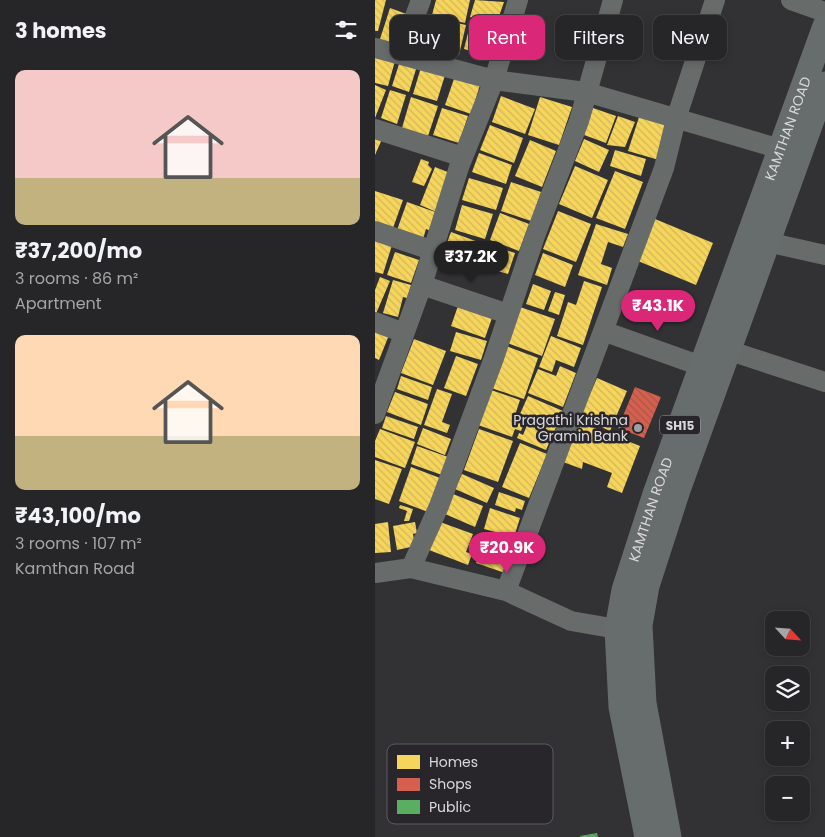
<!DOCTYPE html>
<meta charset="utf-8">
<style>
body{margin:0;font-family:Poppins,sans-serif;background:#2e2d2f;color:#f1f3f6;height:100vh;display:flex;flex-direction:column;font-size:19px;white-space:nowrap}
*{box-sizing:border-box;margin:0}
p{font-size:16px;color:#a4a5a7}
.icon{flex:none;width:28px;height:28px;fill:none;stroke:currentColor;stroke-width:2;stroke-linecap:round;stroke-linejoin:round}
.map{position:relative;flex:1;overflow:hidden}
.sheet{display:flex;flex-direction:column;background:#262527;width:375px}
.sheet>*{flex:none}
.banner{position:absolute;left:15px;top:15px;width:360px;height:45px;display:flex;gap:10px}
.needle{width:32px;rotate:116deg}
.buttons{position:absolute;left:390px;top:611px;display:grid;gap:10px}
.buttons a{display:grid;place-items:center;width:45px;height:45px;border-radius:10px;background:#262527;box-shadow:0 2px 8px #0003,0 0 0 1px #424244;font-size:25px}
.price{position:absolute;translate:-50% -42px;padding:0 11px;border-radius:18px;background:#db2777;color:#fff;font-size:16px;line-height:32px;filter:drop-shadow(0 1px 2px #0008)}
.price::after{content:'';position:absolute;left:50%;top:30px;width:15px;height:11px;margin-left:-8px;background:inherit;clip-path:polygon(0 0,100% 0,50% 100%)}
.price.on{background:#222;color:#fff}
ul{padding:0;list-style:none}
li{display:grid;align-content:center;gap:10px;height:265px;padding:0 15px}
li span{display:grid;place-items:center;height:155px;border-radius:10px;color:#555}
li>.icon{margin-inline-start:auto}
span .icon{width:90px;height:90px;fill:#fffc;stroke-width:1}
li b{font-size:21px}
h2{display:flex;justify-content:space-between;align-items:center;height:60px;padding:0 15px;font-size:21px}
.tag{padding:0 18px;border-radius:10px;background:#262527;box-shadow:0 2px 8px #0003,0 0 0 1px #424244;font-size:18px;line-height:45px}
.tag.on{background:#db2777;color:#fff}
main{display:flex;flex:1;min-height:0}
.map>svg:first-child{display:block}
.homes{fill:url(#homes-back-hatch)}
.shops{fill:url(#shops-back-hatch)}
.public{fill:url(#public-back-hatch)}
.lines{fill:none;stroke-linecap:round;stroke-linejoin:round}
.minor{stroke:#676c6b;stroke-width:20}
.major{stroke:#676c6c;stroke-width:25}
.poi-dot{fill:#9f9ea1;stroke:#28262b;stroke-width:2}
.labels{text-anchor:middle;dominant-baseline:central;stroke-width:5;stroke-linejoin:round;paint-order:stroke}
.shield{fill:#28262b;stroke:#a4a3a6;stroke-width:1}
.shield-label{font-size:12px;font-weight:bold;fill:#d9d8db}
.street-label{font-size:14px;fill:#d9d8db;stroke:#28262b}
.poi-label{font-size:14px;fill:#d9d8db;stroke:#28262b;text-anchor:end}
.key{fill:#28262b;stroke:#5d5b60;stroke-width:1}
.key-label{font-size:14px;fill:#d9d8db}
</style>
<main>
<section class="sheet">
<h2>3 homes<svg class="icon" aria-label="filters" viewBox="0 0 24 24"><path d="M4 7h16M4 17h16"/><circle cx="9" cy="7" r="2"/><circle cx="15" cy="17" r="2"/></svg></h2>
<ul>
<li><span style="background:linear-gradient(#f6c9c9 70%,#c2b280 0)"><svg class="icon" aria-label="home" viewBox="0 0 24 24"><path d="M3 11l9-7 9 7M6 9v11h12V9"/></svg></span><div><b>₹37,200/mo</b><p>3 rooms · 86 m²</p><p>Apartment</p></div></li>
<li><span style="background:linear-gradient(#ffd9b3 65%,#c2b280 0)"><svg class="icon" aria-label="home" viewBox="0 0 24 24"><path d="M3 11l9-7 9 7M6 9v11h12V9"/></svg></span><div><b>₹43,100/mo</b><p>3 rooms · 107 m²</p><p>Kamthan Road</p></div></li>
</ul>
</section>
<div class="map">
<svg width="450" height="837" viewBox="0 0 450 837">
<defs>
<pattern id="homes-back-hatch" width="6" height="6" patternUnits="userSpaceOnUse" patternTransform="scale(1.25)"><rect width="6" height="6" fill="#f6d55c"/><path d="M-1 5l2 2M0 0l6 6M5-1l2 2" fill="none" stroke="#d2b757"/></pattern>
<pattern id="shops-back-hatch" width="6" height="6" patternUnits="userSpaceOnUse" patternTransform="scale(1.25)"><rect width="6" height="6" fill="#d6604d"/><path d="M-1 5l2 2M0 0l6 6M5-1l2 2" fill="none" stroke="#a9574a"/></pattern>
<pattern id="public-back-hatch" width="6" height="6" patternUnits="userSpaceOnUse" patternTransform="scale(1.25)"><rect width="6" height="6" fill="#5aae61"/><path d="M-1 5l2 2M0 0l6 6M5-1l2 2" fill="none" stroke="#528d58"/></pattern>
</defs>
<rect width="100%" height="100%" fill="#323134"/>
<!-- homes -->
<path class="homes" d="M0,0H11L3,31H0Z
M61,0H95L90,23L57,15Z
M100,0L129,2L121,25L95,17Z
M15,8L37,16L27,47L5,39Z
M58,18L91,25L84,55L52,47Z
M96,21L110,24L103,53L89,49Z
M0,57L20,61L13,86L0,83Z
M25,61L42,66L34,92L17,86Z
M47,64L71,72L62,101L38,94Z
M80,76L105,85L96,114L70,105Z
M0,85L11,90L0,118Z
M15,90L31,95L22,124L6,118Z
M126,96L160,109L150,134L117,122Z
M36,97L63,106L53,136L27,128Z
M165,97L197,107L184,145L153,135Z
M67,108L93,116L84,143L58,135Z
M218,108L241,116L231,143L209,135Z
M265,114L295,123L284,160L253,151Z
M243,116L260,122L250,147L232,145Z
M115,125L148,138L139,163L105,150Z
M0,134L8,137L0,155Z
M209,139L234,150L224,172L200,161Z
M155,140L181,151L167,187L140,176Z
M240,150L271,159L266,176L235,166Z
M104,153L137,165L131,184L97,172Z
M46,159L54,162L53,165L57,169L49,186L37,182Z
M200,166L233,180L217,218L184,204Z
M60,167L75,173L64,213L45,205Z
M240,171L268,182L250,229L221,218Z
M94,178L128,188L121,210L87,200Z
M136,182L166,192L156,221L126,211Z
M0,191L28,200L18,228L0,222Z
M32,202L63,213L56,231L51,229L48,239L22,230Z
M87,205L118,214L110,239L80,230Z
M183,211L216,224L201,262L168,249Z
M125,213L154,224L144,251L115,240Z
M280,219L338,243L321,285L263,261Z
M221,224L253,234L248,247L233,242L226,264L237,268L232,285L203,275Z
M76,232L106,243L99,262L69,251Z
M0,240L18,242L8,274L0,272Z
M109,243L140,253L133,274L102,265Z
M20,252L44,260L36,283L12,275Z
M168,253L198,265L190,287L160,275Z
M5,277L15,281L0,316V290Z
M18,280L36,285L32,298L28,297L23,317L8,313Z
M209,281L227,287L208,345L182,336L193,302L201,305Z
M158,284L176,291L169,310L151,304Z
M180,292L190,295L184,315L173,311Z
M84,303L118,315L110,338L76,326Z
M145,307L180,319L167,356L132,343Z
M0,330L14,335L4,360L0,358Z
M81,332L112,341L106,360L75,351Z
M176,336L206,348L199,367L181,360L177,372L164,367Z
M39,339L71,351L58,385L26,373Z
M131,346L163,358L149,399L116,388Z
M81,356L103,364L91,396L69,388Z
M185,366L201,373L188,407L153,393L163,369L181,376Z
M26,376L57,387L53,400L22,389Z
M222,378L252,391L235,431L205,417Z
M62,389L77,394L67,422L75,425L72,433L49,425Z
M116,390L145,400L140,415L151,419L146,431L140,429L137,437L103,425Z
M20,392L53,404L46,425L12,412Z
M153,396L188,411L171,450L142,438L144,433L148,435L155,418L145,414Z
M11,416L43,427L39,439L7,428Z
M204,422L265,446L247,493L232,487L237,473L208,462L207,469L188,462Z
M48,428L76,439L70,455L42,444Z
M5,429L40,442L30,468L0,457V441Z
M104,429L138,441L123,482L89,470Z
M145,443L172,454L154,498L127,487Z
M42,446L73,457L67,475L36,464Z
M0,460L27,469L14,504L0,499Z
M36,467L65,478L53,512L24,501Z
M87,474L119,488L112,503L80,489Z
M124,492L150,501L147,510L141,508L140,512L120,505Z
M78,494L108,506L100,527L70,514Z
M25,505L38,509L34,521H29L32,511L24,508Z
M115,508L145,518L139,537L109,529Z
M13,522L16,552L0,553V524Z
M40,522L42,533L38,534L40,546L22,550L18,526Z
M65,522L98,534L91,552L97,554L93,565L54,550Z
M110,536L139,546L130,573L101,563Z"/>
<!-- shops -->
<path class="shops" d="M260,387L286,397L269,438L243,428Z"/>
<!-- public -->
<path class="public" d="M222,833L223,837H205V836Z"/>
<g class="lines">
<!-- minor -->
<path class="minor" d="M416,0L450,12
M0,48L119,80L211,92L419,153
M26,54L46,0
M0,129L88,157
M0,231L59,251
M392,242L450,255
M47,285L133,314
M0,322L29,333
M228,331L326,366
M340,346L450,382
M0,414L47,285L84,167L119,80L143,0
M36,568L64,506L119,358L160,236L204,121L238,0
M0,573L36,568L131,591L196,621L242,629L255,627
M131,591L289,168L301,119L340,0"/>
<!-- major -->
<g class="major">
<path id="s1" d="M272,837L246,707L242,629L249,590L280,494L450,26"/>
<path d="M294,837L269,703L265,625L272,586L303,490L450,84"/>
</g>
</g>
<!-- markers -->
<circle class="poi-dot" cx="263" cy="428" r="5"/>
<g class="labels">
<!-- shield labels -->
<rect class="shield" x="285" y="415.5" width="40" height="19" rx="4"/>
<g class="shield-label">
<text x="305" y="425">SH15</text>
</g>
<!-- street labels -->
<g class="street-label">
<text stroke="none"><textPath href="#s1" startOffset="740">KAMTHAN ROAD</textPath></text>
<text stroke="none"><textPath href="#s1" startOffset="335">KAMTHAN ROAD</textPath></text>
</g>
<!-- poi labels -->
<g class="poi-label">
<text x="253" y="420">Pragathi Krishna<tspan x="253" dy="16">Gramin Bank</tspan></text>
</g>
</g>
<!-- legend -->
<rect x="12" y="744" width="166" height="80" rx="8" class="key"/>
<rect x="22" y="755" width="23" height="14" fill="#f6d55c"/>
<rect x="22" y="778" width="23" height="13" fill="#d6604d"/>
<rect x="22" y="800" width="23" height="14" fill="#5aae61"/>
<g class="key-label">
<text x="54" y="767">Homes</text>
<text x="54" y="789">Shops</text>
<text x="54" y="812">Public</text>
</g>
</svg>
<div class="buttons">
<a><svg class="needle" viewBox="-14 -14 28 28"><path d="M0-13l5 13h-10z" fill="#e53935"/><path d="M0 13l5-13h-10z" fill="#a4a5a7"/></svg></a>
<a><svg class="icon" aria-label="layers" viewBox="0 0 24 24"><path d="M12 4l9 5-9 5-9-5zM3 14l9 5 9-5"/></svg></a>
<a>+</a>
<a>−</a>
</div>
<b class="price on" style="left:96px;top:283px">₹37.2K</b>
<b class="price" style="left:283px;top:332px">₹43.1K</b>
<b class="price" style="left:132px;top:574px">₹20.9K</b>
<div class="banner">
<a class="tag">Buy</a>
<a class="tag on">Rent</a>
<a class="tag">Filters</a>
<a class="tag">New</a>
</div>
</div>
</main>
